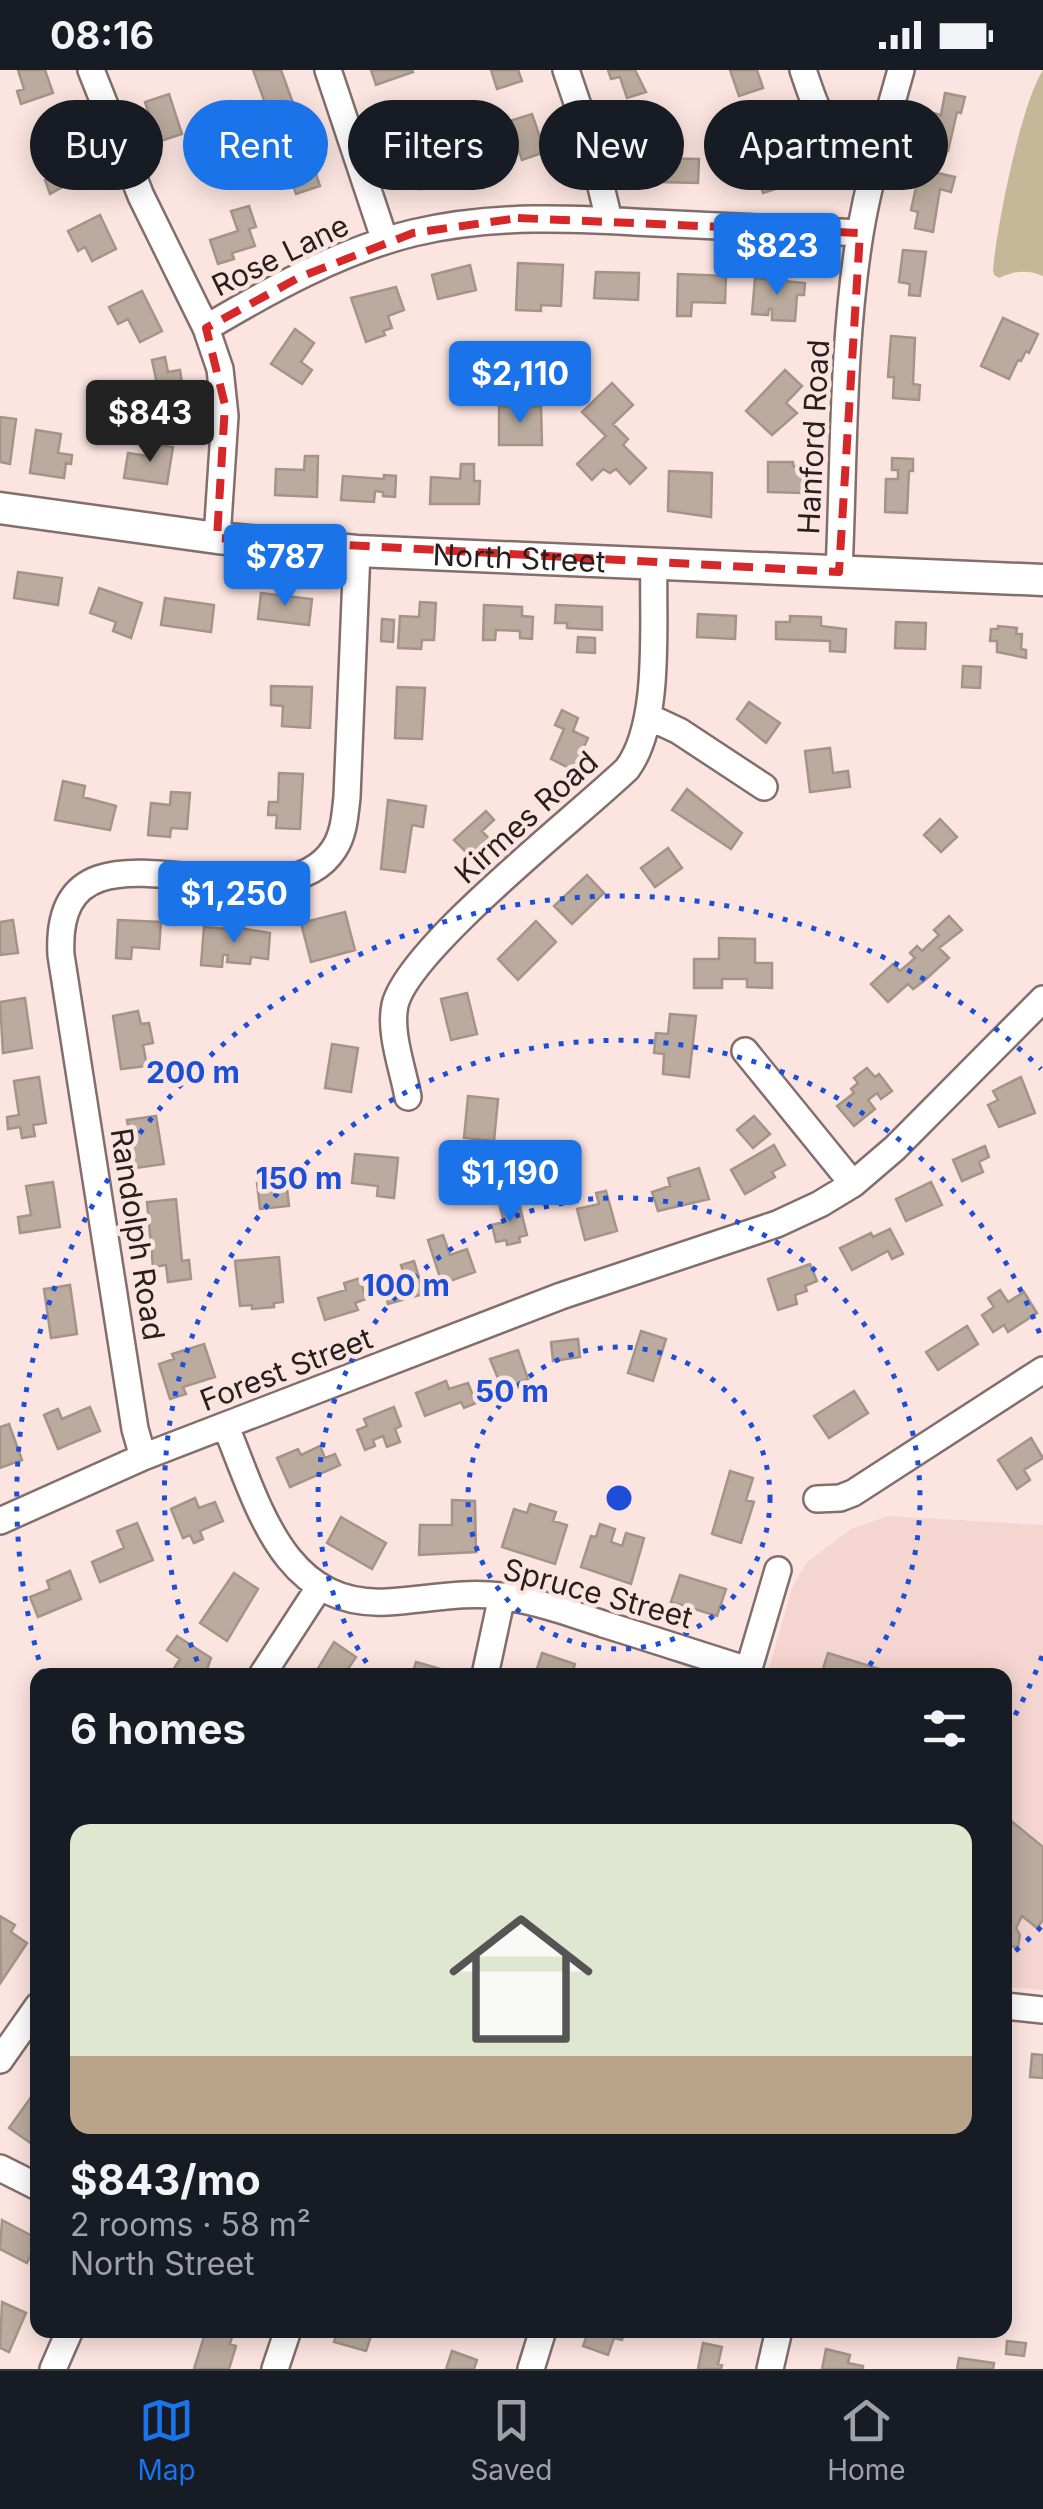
<!DOCTYPE html>
<meta charset="utf-8">
<style>
body{margin:0;font-family:Inter,sans-serif;background:#242831;color:#f1f3f6;height:100vh;display:flex;flex-direction:column;font-size:38px;white-space:nowrap}
*{box-sizing:border-box;margin:0}
p{font-size:32px;color:#9ea1a6}
.icon{flex:none;width:55px;height:55px;fill:none;stroke:currentColor;stroke-width:2;stroke-linecap:round;stroke-linejoin:round}
.map{position:relative;flex:1;overflow:hidden}
.side{position:absolute;left:30px;top:1598px;width:982px;height:670px;display:flex;flex-direction:column;background:#171b24;border-radius:20px;box-shadow:0 5px 25px #0003}
.side>*{flex:none}
.banner{position:absolute;left:30px;top:30px;width:985px;height:90px;display:flex;gap:20px}
.price{position:absolute;translate:-50% -85px;padding:0 22px;border-radius:10px;background:#1a73e8;color:#fff;font-size:32px;line-height:65px;filter:drop-shadow(0 2px 5px #0008)}
.price::after{content:'';position:absolute;left:50%;top:60px;width:30px;height:22px;margin-left:-15px;background:inherit;clip-path:polygon(0 0,100% 0,50% 100%)}
.price.current{background:#222;color:#fff}
ul{padding:0;list-style:none}
li{display:grid;align-content:center;gap:20px;height:530px;padding:0 40px}
li span{display:grid;place-items:center;height:310px;border-radius:20px;color:#555}
li>.icon{margin-inline-start:auto}
span .icon{width:180px;height:180px;fill:#fffc;stroke-width:1}
li b{font-size:42px}
h2{display:flex;justify-content:space-between;align-items:center;height:120px;padding:0 40px;font-size:42px}
.chip{padding:0 35px;border-radius:45px;background:#171b24;box-shadow:0 5px 25px #0003;font-size:35px;line-height:90px}
.chip.current{background:#1a73e8;color:#fff}
.status{display:flex;justify-content:space-between;align-items:center;height:70px;padding:0 50px;background:#171b24;direction:ltr}
.status svg{height:28px;fill:currentColor}
.dock{display:flex;justify-content:space-around;align-items:center;height:140px;border-top:2px solid #363941;background:#171b24;font-size:28px;color:#9ea1a6}
.dock a{display:grid;justify-items:center;gap:5px}
.dock .current{color:#1a73e8}
.map>svg:first-child{display:block}
.built{fill:#f5d5d0}
.forest{fill:#c5b898}
.building{fill:#bbab9e;stroke:#a49488;stroke-width:2.5}
.lines{fill:none;stroke-linecap:round;stroke-linejoin:round}
.minor-casing{stroke:#826e6a;stroke-width:30}
.tertiary-casing{stroke:#826e6a;stroke-width:35}
.minor{stroke:#fff;stroke-width:25}
.tertiary{stroke:#fff;stroke-width:30}
.marked{fill:none;stroke:#d62828;stroke-width:8;stroke-dasharray:20 12;stroke-linejoin:round}
.ring{fill:none;stroke:#1d4ed8;stroke-width:5;stroke-dasharray:5 10}
.labels{text-anchor:middle;dominant-baseline:central;stroke-width:9;stroke-linejoin:round;paint-order:stroke}
.street-label{font-size:30px;fill:#271f1d;stroke:#fce5e1}
.centre{fill:#1d4ed8;stroke:#fce5e1;stroke-width:5}
.ring-label{font-size:30px;text-anchor:middle;font-weight:bold;fill:#1d4ed8;stroke:#fce5e1;stroke-width:9;stroke-linejoin:round;paint-order:stroke}
</style>
<div class="status"><b>08:16</b><svg viewBox="0 0 49 12"><path d="M0 12V9h3v3zM5 12V6h3v6zM10 12V3h3v9zM15 12V0h3v12zM26 1h20v11H26zM47 4h2v5h-2z"/></svg></div>
<div class="map">
<svg width="1043" height="2299" viewBox="0 0 1043 2299">
<rect width="100%" height="100%" fill="#fce5e1"/>
<!-- built -->
<path class="built" d="M888,1446L1043,1455V1920L1005,1917V1605H767L792,1518L807,1492L851,1459Z"/>
<!-- forest -->
<path class="forest" d="M1043,0V206C1027,199 1015,201 999,208L994,205L993,200C997,155 1021,34 1043,0Z"/>
<!-- building -->
<path class="building" d="M18,0H45L53,23L21,34L17,21L24,19Z
M253,0H281L293,33L278,38L286,61L265,68L252,34L264,30Z
M371,0H412L413,2L376,15Z
M491,0H518L522,11L497,19Z
M608,0H635L646,22L627,28L620,7L611,9Z
M730,0H757L763,18L739,26Z
M945,23L965,27L961,43L957,42L948,81L925,76L933,43L941,45Z
M169,24L182,64L158,72L145,32Z
M532,44L545,82L522,90L514,67L505,70L500,54Z
M774,52L784,84L773,87L785,116L763,123L756,102L764,100L751,60Z
M626,61H650V84L627,83Z
M65,68L82,106L50,124L45,110L54,106L42,78Z
M307,77L320,116L296,124L290,107L279,111L272,89Z
M429,82L431,92L460,89L462,114L421,119L417,83Z
M648,88L699,89L698,113L657,112V102H648Z
M920,99L955,107L951,122L940,119L933,162L915,158L918,142L911,140Z
M249,136L256,157L249,159L255,176L232,183L234,189L218,194L210,170L238,161L231,141Z
M100,145L116,179L92,191L85,177L78,181L68,161Z
M903,180L926,182L920,226L909,225L910,214L899,212Z
M518,193L563,195L561,236L541,235V241L516,240Z
M470,195L476,220L438,229L432,205Z
M596,202L639,203L638,230L594,228Z
M678,204L726,206L725,233L692,232L691,246H677Z
M755,208L805,213L804,225H797L795,251L772,250V239H769L768,245L752,244Z
M396,217L404,240L388,246L392,258L383,261L385,265L366,272L351,228Z
M142,221L162,261L140,272L128,249L118,254L109,237Z
M1003,248L1038,264L1029,283L1026,281L1021,291L1018,290L1009,309L981,296Z
M295,259L314,273L301,292L312,300L302,314L271,294Z
M891,266L915,268L913,314L920,315L919,330L893,328L894,307H888Z
M165,287L168,302L180,300L185,334L162,338L152,290Z
M785,300L802,316L786,333L797,343L772,365L746,341Z
M612,313L633,335L613,354L628,369L623,375L646,398L630,414L616,399L610,403L603,399L592,410L577,394L606,366L582,342Z
M499,336H541L542,375H499Z
M0,347L16,349L10,394L0,392Z
M36,360L61,364L58,383L72,385L71,394L66,393L64,408L30,403Z
M150,374L173,377L167,414L124,408L128,383L148,386Z
M305,386H318L317,427L275,425L276,399L304,400Z
M892,388L913,389V401H909L907,443L885,442L886,409H898V400H892Z
M768,392H793V396H803V423L768,422Z
M461,394H474V411H480L479,434H430L431,407L460,409Z
M669,401L712,403L711,447L668,441Z
M384,405L396,406L395,427L383,426V422L375,421L374,432L341,430L343,406L384,409Z
M18,502L62,508L58,535L14,528Z
M99,518L142,533L131,568L113,561L116,552L90,543Z
M261,523L312,529L309,555L258,549Z
M165,528L214,535L211,562L161,555Z
M420,532L436,533L434,570H422L421,579L398,578L400,546L419,547Z
M484,535L522,537V546L533,547L532,569L520,568V561L496,560L495,570H483Z
M556,535L602,537V560L567,558V553H555Z
M698,544L736,546L735,569L697,567Z
M790,546L821,547V556L846,559L845,582L830,581V571L776,569V552H790Z
M382,549L394,550L393,572L381,571Z
M896,552L926,553L925,579L895,578Z
M998,556L1017,558L1016,564H1022L1021,579L1026,580V588L997,582V571H990L991,559H998Z
M578,567L595,568V583L577,582Z
M963,596L981,597L980,618L962,617Z
M271,616L312,617L310,658L282,656L283,636L271,635Z
M397,617L425,618L422,669L395,668Z
M749,632L780,653L766,673L737,649Z
M562,640L578,648L573,661L588,668L573,700L551,689L564,659L555,655Z
M830,678L833,703L848,701L850,717L810,722L805,681Z
M279,703L303,704L300,759L276,758L277,745H268L269,732H278Z
M63,711L85,716L83,727L116,736L110,760L55,750Z
M687,719L742,763L731,779L672,740Z
M171,722L190,723L187,759L171,758L170,767L148,765L151,733L170,735Z
M388,730L426,736L423,757L412,755L405,802L381,799Z
M486,741L494,750L482,761L492,772L473,789L454,770Z
M940,749L957,767L941,782L924,765Z
M668,778L682,798L655,817L641,798Z
M587,805L604,823L572,854L554,836Z
M345,842L355,880L311,892L301,853Z
M949,846L962,860L939,878L949,888L924,911L913,919L908,914L888,932L871,914L893,894L900,901L915,888L910,883L917,876L922,881L939,865L934,860Z
M13,850L18,883L0,885V852Z
M118,850L161,852L159,879L132,877L131,889L116,888Z
M536,851L556,872L518,910L498,889Z
M228,856L270,863L268,889L251,887L250,894L227,892L228,885H223L222,897L201,895L204,857L228,859Z
M719,868L755,869V893H772V918L747,917V909H722V918H694V889H719Z
M467,923L477,964L451,970L441,929Z
M25,928L32,978L3,983L0,932Z
M138,941L141,954L149,953L153,973L143,975L147,996L121,999L113,946Z
M670,944L696,946L689,1007L663,1004L664,984L654,983L656,963L668,964Z
M332,974L358,978L351,1022L325,1018Z
M867,998L875,1007L879,1004L892,1021L881,1029L877,1023L868,1030L875,1039L854,1056L837,1036L854,1023L851,1019L858,1013L854,1008Z
M39,1007L46,1053L33,1055L35,1066L22,1068L20,1057L8,1059L7,1047L19,1045L14,1011Z
M1021,1007L1035,1043L999,1057L988,1035L998,1030L993,1021Z
M468,1026L498,1029L494,1071L464,1068Z
M156,1046L164,1094L135,1098L127,1050Z
M754,1046L770,1064L753,1078L737,1060Z
M774,1075L785,1095L772,1102L775,1107L745,1124L731,1100Z
M985,1076L989,1087L979,1092L983,1102L962,1111L953,1090Z
M355,1084L398,1088L394,1128L377,1126L378,1116L352,1113Z
M699,1098L709,1129L658,1141L652,1122L670,1116L668,1108Z
M286,1110L289,1136L260,1139L257,1113Z
M53,1112L60,1157L20,1163L18,1147L31,1145L26,1116Z
M931,1112L942,1135L906,1151L896,1129Z
M606,1121L617,1161L585,1170L577,1139L599,1134L596,1123Z
M176,1129L182,1191L189,1190L191,1209L168,1212L166,1195L153,1197L147,1132Z
M519,1133L527,1165L519,1167L520,1172L507,1175L506,1170L496,1172L492,1155L504,1152L500,1137Z
M890,1159L903,1184L892,1189L888,1181L852,1200L840,1178L871,1163L873,1167Z
M443,1165L450,1185L467,1179L475,1202L442,1214L428,1170Z
M279,1187L283,1232L274,1233V1237L252,1239V1235L240,1236L235,1191Z
M414,1191L424,1224L388,1234L382,1210L404,1204L401,1195Z
M810,1194L817,1211L805,1216L807,1221L795,1225L797,1234L778,1240L768,1209Z
M360,1208L366,1229L355,1233L358,1240L325,1250L318,1228L346,1220L344,1213Z
M70,1215L77,1264L51,1268L44,1219Z
M1000,1220L1008,1232L1024,1222L1037,1243L1008,1262L1004,1255L993,1262L982,1245L994,1237L988,1228Z
M967,1256L978,1274L938,1300L926,1282Z
M641,1261L666,1269L653,1311L628,1303Z
M578,1269L580,1287L553,1291L551,1272Z
M204,1274L215,1307L183,1317L186,1324L170,1329L159,1294L174,1289L172,1284Z
M518,1280L528,1309L518,1313L519,1317L504,1323L490,1289Z
M446,1311L449,1319L468,1313L476,1333L464,1338L461,1332L425,1346L416,1323Z
M854,1321L868,1343L829,1368L814,1346Z
M90,1337L100,1361L58,1379L44,1345L58,1339L62,1349Z
M394,1337L401,1356L395,1359L400,1372L387,1377L383,1366L373,1370L375,1376L365,1380L357,1360L367,1356L364,1349Z
M9,1354L22,1390L0,1398V1357Z
M1031,1368L1043,1388L1024,1400L1030,1410L1017,1419L998,1390Z
M320,1376L325,1388L335,1384L340,1395L290,1417L277,1388L298,1379L301,1385Z
M730,1401L753,1408L746,1430L754,1432L741,1473L712,1464Z
M195,1428L199,1438L215,1432L223,1451L200,1461L203,1469L194,1473L190,1465L183,1468L171,1439Z
M452,1430L475,1431L476,1482L419,1485L420,1455H452Z
M530,1434L556,1442L553,1451L567,1455L555,1494L502,1477L514,1439L527,1443Z
M341,1447L386,1473L372,1499L327,1473Z
M137,1453L153,1490L100,1512L92,1492L124,1478L117,1461Z
M600,1454L615,1459L611,1472L622,1476L626,1463L644,1468L631,1514L581,1497L591,1466L596,1467Z
M70,1501L81,1529L38,1547L30,1527L50,1519L47,1511Z
M234,1503L258,1519L227,1571L200,1553Z
M680,1505L726,1519L717,1546L671,1532Z
M177,1566L211,1588L205,1605H170L180,1589L167,1580Z
M334,1572L356,1587L344,1605H314Z
M542,1583L575,1594L573,1600L582,1605H535Z
M828,1583L898,1605H821Z
M416,1592L441,1599L439,1605H412Z
M1005,1746L1043,1777V1850L1037,1858L1022,1846L1016,1858L1020,1865L1018,1877L1005,1876Z
M0,1846L15,1855L11,1862L27,1873L1,1912Z
M1032,1984L1043,1985V2008L1030,2007Z
M34,2023L38,2025V2065L32,2074L9,2058Z
M2,2150L38,2169L27,2193L0,2179Z
M2,2232L26,2243L9,2282L0,2278Z
M206,2260H234L230,2274L236,2276L229,2299H194Z
M338,2260H373L366,2281L334,2272Z
M589,2260H625L622,2270L614,2268L608,2285L583,2276Z
M1007,2271L1026,2273L1024,2286L1006,2284Z
M703,2273L722,2277L718,2294L722,2295L721,2299H698Z
M826,2279L850,2285L848,2293L863,2296V2299H822Z
M452,2281L477,2290L474,2299H446Z
M959,2288L994,2293L993,2299H957Z"/>
<g class="lines">
<!-- minor casing -->
<g class="minor-casing">
<path id="minor" d="M91,0L141,126L206,258L220,299L225,346L217,468
M328,0L385,171
M566,0L590,71L609,150
M803,0C822,56 824,62 876,91
M206,258C270,220 340,181 413,163C493,144 573,148 655,153C724,156 792,160 860,163
M839,502C844,391 842,275 860,164C869,109 886,54 901,0
M649,647L679,661L764,717
M745,981L853,1114
M408,1027C403,999 389,963 395,935C408,879 578,746 627,699C662,652 652,552 654,493
M226,1357C258,1434 283,1538 387,1532C426,1530 461,1521 501,1526C536,1531 570,1543 603,1554C652,1569 700,1585 748,1600
M143,1387L135,1359L61,885C52,720 274,872 334,779C344,764 345,745 347,727L357,481
M817,1429L840,1428L853,1423L1043,1300
M0,1451L143,1387L561,1226L777,1154L820,1134L853,1114L895,1078L1043,929
M262,1605L320,1516
M485,1605L502,1526
M747,1605L778,1500
M1005,1936L1043,1940
M0,1990L38,1936
M0,2098L38,2117
M53,2299L70,2260
M275,2299L288,2260
M531,2299L543,2260
M770,2299L779,2260"/>
</g>
<!-- tertiary casing -->
<g class="tertiary-casing">
<g id="tertiary">
<path id="s1" d="M0,438L217,468L357,481L1043,510"/>
</g>
</g>
<!-- minor -->
<use href="#minor" class="minor"/>
<!-- tertiary -->
<use href="#tertiary" class="tertiary"/>
</g>
<!-- marked area -->
<path class="marked" d="M518,148L860,163L839,502L217,468L225,335L206,258L300,207L413,163Z"/>
<!-- distance rings -->
<g class="ring">
<circle cx="619" cy="1428" r="151"/>
<path d="M375 1605A301 301 0 1 1 863 1605"/>
<path d="M1042 1586A452 452 0 0 1 1006 1661M203 1605A452 452 0 1 1 1042 1270"/>
<path d="M1041 1857A602 602 0 0 1 1006 1889M43 1604A602 602 0 0 1 1041 999"/>
</g>
<g class="labels">
<!-- street labels -->
<g class="street-label">
<text transform="translate(280 185) rotate(-26)">Rose Lane</text>
<text transform="translate(813 367) rotate(-87)">Hanford Road</text>
<text stroke="none"><textPath href="#s1" startOffset="522">North Street</textPath></text>
<text transform="translate(526 747) rotate(-42)">Kirmes Road</text>
<text transform="translate(138 1164) rotate(81)">Randolph Road</text>
<text transform="translate(286 1299) rotate(-21)">Forest Street</text>
<text transform="translate(598 1523) rotate(15)">Spruce Street</text>
</g>
</g>
<circle cx="619" cy="1428" r="15" class="centre"/>
<g class="ring-label">
<text x="193" y="1013">200 m</text>
<text x="299" y="1119">150 m</text>
<text x="406" y="1226">100 m</text>
<text x="512" y="1332">50 m</text>
</g>
</svg>
<b class="price" style="left:777px;top:228px">$823</b>
<b class="price" style="left:520px;top:356px">$2,110</b>
<b class="price current" style="left:150px;top:395px">$843</b>
<b class="price" style="left:285px;top:539px">$787</b>
<b class="price" style="left:234px;top:876px">$1,250</b>
<b class="price" style="left:510px;top:1155px">$1,190</b>
<div class="banner">
<a class="chip">Buy</a>
<a class="chip current">Rent</a>
<a class="chip">Filters</a>
<a class="chip">New</a>
<a class="chip">Apartment</a>
</div>
<section class="side">
<h2>6 homes<svg class="icon" aria-label="filters" viewBox="0 0 24 24"><path d="M4 7h16M4 17h16"/><circle cx="9" cy="7" r="2"/><circle cx="15" cy="17" r="2"/></svg></h2>
<ul>
<li><span style="background:linear-gradient(#dfe7d0 75%,#b9a48a 0)"><svg class="icon" aria-label="home" viewBox="0 0 24 24"><path d="M3 11l9-7 9 7M6 9v11h12V9"/></svg></span><div><b>$843/mo</b><p>2 rooms · 58 m²</p><p>North Street</p></div></li>
</ul>
</section>
</div>
<nav class="dock">
<a class="current"><svg class="icon" aria-label="map" viewBox="0 0 24 24"><path d="M3 6l6-2 6 2 6-2v14l-6 2-6-2-6 2zM9 4v14M15 6v14"/></svg>Map</a>
<a><svg class="icon" aria-label="saved" viewBox="0 0 24 24"><path d="M7 4h10v16l-5-4-5 4z"/></svg>Saved</a>
<a><svg class="icon" aria-label="home" viewBox="0 0 24 24"><path d="M3 11l9-7 9 7M6 9v11h12V9"/></svg>Home</a>
</nav>
